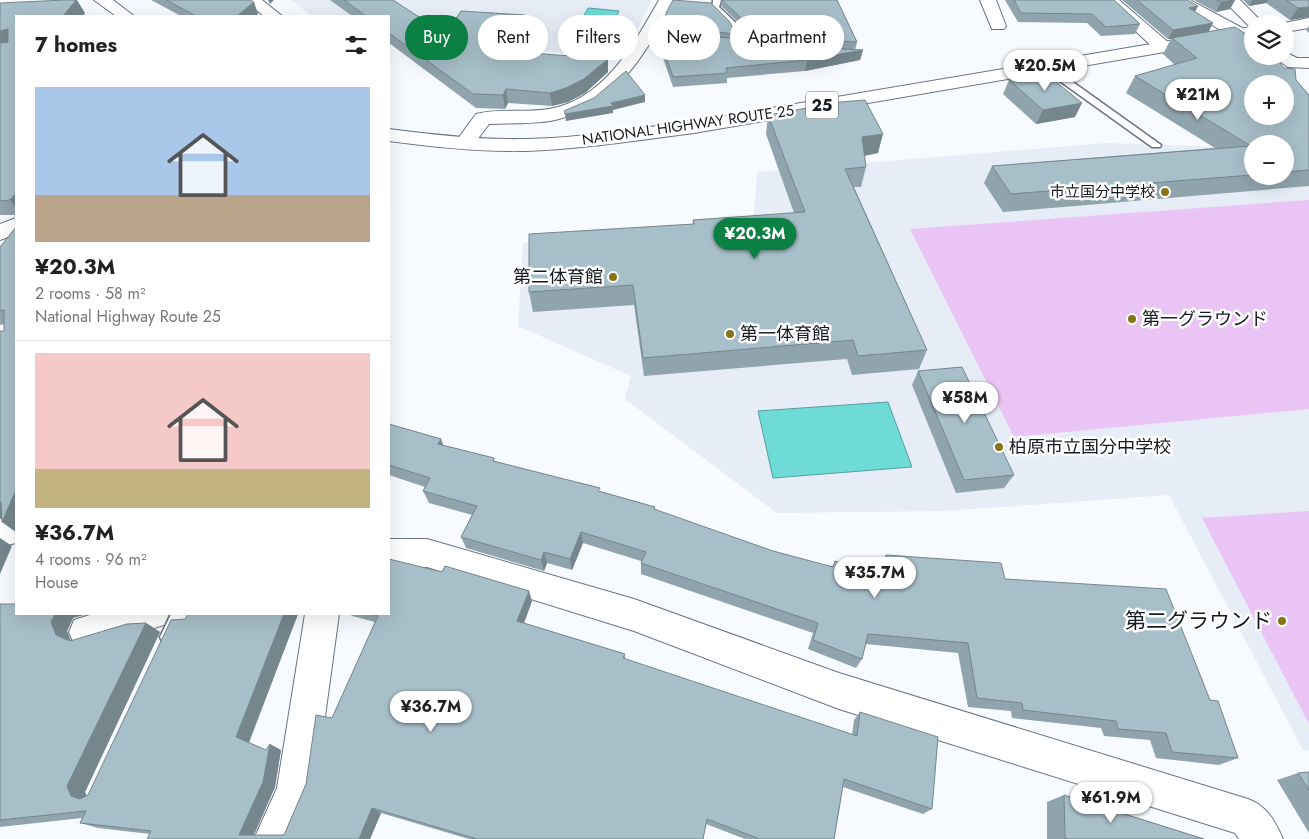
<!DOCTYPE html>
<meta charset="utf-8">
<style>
body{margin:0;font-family:Jost,"Noto Sans JP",sans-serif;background:#f2f2f2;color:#222;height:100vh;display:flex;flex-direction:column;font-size:19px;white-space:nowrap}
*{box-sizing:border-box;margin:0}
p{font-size:16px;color:#767676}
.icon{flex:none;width:28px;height:28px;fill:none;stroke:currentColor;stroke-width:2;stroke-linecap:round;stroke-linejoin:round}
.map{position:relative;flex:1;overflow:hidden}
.details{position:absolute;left:15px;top:15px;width:375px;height:600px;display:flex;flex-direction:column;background:#fff;border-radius:0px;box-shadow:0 5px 20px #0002}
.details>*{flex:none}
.hud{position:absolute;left:405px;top:15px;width:475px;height:45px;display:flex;gap:10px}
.tools{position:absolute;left:1244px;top:15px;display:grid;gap:10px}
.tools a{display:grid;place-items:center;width:50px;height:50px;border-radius:50%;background:#fff;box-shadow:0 5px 20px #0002;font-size:25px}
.price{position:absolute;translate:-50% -42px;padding:0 11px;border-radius:18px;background:#fff;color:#222;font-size:16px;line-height:32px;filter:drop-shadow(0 1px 2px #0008)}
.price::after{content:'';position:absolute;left:50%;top:30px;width:15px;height:11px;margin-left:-8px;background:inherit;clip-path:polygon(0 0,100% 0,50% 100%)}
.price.current{background:#0b8043;color:#fff}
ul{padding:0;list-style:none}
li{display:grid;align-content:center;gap:10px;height:265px;padding:0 20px}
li+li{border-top:1px solid #e0e0e0}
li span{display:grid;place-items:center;height:155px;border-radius:0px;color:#555}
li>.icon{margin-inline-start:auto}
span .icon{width:90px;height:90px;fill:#fffc;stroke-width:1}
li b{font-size:21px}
h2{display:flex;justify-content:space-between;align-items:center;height:60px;padding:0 20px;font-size:21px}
.chip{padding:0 18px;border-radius:22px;background:#fff;box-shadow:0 5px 20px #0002;font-size:18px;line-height:45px}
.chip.current{background:#0b8043;color:#fff}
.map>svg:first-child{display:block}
.built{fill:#e6edf7}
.green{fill:#eac4f5}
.water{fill:#6edbd7;stroke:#54a1a0}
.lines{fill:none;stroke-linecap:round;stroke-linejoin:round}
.service-casing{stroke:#687585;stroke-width:3}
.minor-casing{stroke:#687585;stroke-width:2}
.tertiary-casing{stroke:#687585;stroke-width:2}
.trunk-casing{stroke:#687585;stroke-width:2}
.service{fill:#fff;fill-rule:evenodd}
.minor{fill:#fff;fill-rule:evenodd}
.tertiary{fill:#fff;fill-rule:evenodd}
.trunk{fill:#fff;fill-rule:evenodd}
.wall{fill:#90a4ad;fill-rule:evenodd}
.shaded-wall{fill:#75868d}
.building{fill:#a7bfc9;stroke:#75868d;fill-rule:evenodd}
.poi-dot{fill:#867417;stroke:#fff;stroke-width:2}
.labels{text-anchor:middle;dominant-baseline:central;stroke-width:5;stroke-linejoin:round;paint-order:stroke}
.far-street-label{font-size:15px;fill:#161b21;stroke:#fff}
.far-poi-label{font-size:15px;fill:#161b21;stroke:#fff;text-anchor:end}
.shield{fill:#fff;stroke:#5c5f64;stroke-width:1}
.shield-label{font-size:16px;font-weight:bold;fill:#161b21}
.poi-label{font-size:18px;fill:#161b21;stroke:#fff;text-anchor:start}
.near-poi-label{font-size:21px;fill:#161b21;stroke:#fff;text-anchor:end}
</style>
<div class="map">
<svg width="1309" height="839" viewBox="0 0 1309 839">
<rect width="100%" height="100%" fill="#f7fafe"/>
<!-- built -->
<path class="built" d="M291,0H652L624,57L491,47L389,43V16H312Z
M1106,143L1252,148V176H1285L1309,149V751L1303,750L1169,495L944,511L777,513L625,399L631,376L518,326L523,243L753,230L757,172Z"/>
<!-- green -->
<path class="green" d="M1309,200V409L1014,437L910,229Z
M1309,511V724L1202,518Z"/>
<!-- water -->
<path class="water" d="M588,8L619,11L601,49L568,46Z
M888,402L912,467L773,478L758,411Z"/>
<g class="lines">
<!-- service casing -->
<g class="service-casing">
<path id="service" d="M713,0H721L719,7L737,24L751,49L749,51H743L730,27L712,10Z
M646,35L679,37L684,40L679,43L643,40V36Z
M1043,65H1049L1161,145L1160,147H1152L1043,69Z
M171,614H189L175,643L169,646L163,643L160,637Z"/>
</g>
<!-- minor casing -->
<g class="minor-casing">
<path id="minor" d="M244,0H262L282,16H264Z
M659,0H675C645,53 616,109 550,121C530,124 509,123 489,124L471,148H457L454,144L476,114C499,108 525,113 549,109C604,100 634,44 659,0Z
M980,0H996L1006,26L1004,29H992Z
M1102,0H1119L1169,43L1171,47L1169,51H1157Z
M1170,0H1190L1246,30L1252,39V54L1246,53L1234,38Z
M1223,0H1240L1264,24H1252V28L1250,27Z
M1285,52L1297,58H1309V68L1288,67L1272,56H1285Z
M16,515V543L0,547V519Z
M389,539H427L634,599L839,673L1248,799C1267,806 1275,821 1283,839H1239L1235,833L839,709L634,631L427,567H389Z
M93,614H169L164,625L86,648L74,644L69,632L74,620Z
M305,614H339L315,790L294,839H254L277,788Z"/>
</g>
<!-- tertiary casing -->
<g class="tertiary-casing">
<path id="tertiary" d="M16,218V234L0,240V224Z"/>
</g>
<!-- trunk casing -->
<g class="trunk-casing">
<path id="trunk" d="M94,0H113L134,16H116Z
M1309,18V28L1285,32V24H1279Z
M1252,27V37L694,133C638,140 583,149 526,151C480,152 434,147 389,141V129C435,135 480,140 526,139C583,138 638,128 694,121Z"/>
</g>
<!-- service -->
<use href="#service" class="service"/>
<!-- minor -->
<use href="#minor" class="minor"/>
<!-- tertiary -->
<use href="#tertiary" class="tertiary"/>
<!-- trunk -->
<use href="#trunk" class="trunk"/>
</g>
<!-- wall -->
<path class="wall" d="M151,0H250L258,14L255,16H181Z
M330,0H393L445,34L525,15L527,28L514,52L608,72L585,93L568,102L552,106L508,103L505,109L476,108L389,43V16H352Z
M722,0H837L857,42L855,50H863L860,60L805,71L727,78V83L673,87L660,49V39L663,33V27L736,34V40L750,44L739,23L721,6Z
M1005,0H1114L1140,24L1135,34L1101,36L1087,23L1018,22Z
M1122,0H1187L1195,12L1213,23L1208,31L1296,80L1309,95V186L1003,212L984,183L992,166L1215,148L1126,93L1135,76L1175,65L1163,54L1171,39H1168ZM1252,144H1285V176H1252Z
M1194,0H1235L1230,9L1216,12Z
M1243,0H1309V17L1290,20L1266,3L1249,6Z
M0,3L85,13L82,16H16V215H0Z
M1309,26V33L1306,30Z
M1009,80L1075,117L1036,124L1003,94Z
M768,115L878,153L864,156L866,167L861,187H854L927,350L919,369L852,375L847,359L644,376L634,305L533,312L529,292L693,224V220L794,213L766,134Z
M16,227V532L2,522L1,517L0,518V331H4V324L0,325V247Z
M918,371L1014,475L1004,488L956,493L912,385Z
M389,424L443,445L495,461L655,507V510L773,551L832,567L835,561L881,577L880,566L886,555L1005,579L1210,700L1238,758L1219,765L1156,758L1150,740L1104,736L1101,728L1012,718L1011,711L968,707L958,653L866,644L862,659L856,668L808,649L813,633L641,574V561L583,543L572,570L547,563L544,571L466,548L461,537L472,515L429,503L423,491L425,487L389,475Z
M532,601L524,623L625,654V659L852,735L854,720L860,712L932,809L923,814L843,787L834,839H745L706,824L703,839H469L381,813L370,839L150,834L98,828L80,823L82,818L0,827V604L73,618L67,631L71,641L146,623L160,632L85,792L87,796L88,795L188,614H298L249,743L266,750H281L275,787L254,835H284L306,784L332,718L375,622L352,616L350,614H389Z
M1309,772V833L1277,780L1298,773Z
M1064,795L1204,839H1047V802Z"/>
<!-- shaded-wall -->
<path class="shaded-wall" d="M76,0H77L85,13L82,16H63Z
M268,0H274L270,4Z
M1235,0L1230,9L1216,12L1221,2Z
M1252,0H1268L1266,3L1249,6Z
M254,2L258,14L255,16H237Z
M1198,6L1193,16L1189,8Z
M1309,7V17L1290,20L1298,8Z
M525,15L527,28L508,65L506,51Z
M1213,23L1208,33L1172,38L1171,39H1168L1173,30Z
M8,29L16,41L0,46V31Z
M863,50L860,60L805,71L807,60Z
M608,59V72L585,93L568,102L552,106L550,93Z
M506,89L508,103L505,109L503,95Z
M645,95V102L613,110V113L566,121L565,114Z
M1082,103L1075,117L1036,124L1043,110Z
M883,134L878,153L857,157L862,137Z
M16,193V208L10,200Z
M441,439L446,452L438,444Z
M16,490V532L2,522L4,517L0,518V502Z
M581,532L583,543L572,570L570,559Z
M0,538L12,546L0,574Z
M544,552L547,563L544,571L541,560Z
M529,591L532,601L521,631L517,621Z
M55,614H88L73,618L67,631L72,645L56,635L51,622Z
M284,614H298L248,744L236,737Z
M146,623L160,632L85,792L89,802L98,805L71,796L67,786Z
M270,744L281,750L275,787L252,839L239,835Z
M372,808L381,813L370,839H359Z"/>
<!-- building -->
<path class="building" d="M65,0H76L63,16H16V193L10,200L0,201V43L8,42V29L0,31V3Z
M166,0H250L254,2L237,16H196Z
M344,0H393L445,34L461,11L525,15L506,51L608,59L584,79L566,88L550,93L506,89L503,95L473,94L389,33V16H366Z
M673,0L711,3L729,21L736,34L663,27L666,13Z
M722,0H837L857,42L751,37L739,16Z
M1014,0H1114L1140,24L1106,27L1092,14L1021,13Z
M1137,0H1187L1198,6L1189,8L1213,23L1173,30Z
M1217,0H1235L1221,2Z
M1286,0H1309V7L1298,8Z
M1235,27L1252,38V56H1274L1284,68L1295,69L1296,80L1309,95V170L1285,172V144H1252V175L1011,194L992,166L1251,146L1135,76L1197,58L1172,38ZM1252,84H1285V116H1252Z
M661,33L730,38L747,44L863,50L807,60L726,68L727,73L673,77L660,39Z
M626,71L645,95L611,103L613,106L565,114L564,111L594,98Z
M1046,74L1082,103L1043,110L1009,80Z
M865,100L883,134L862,137L866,167L845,169L927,350L858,356L853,340L643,358L633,285L529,292V234L694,224L693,220L805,212L768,115L840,102Z
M16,227V490L2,522L1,502H0V331H4V310L0,311V247Z
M962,367L1014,475L964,480L918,371Z
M389,424L441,439L438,444L494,458L493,461L600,488L598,491L655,507L654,509L773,551L833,567L835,561L889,580L886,555L1001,563L1005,579L1166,589L1210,700L1218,701L1238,758L1172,752L1166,733L1118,729L1116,721L1023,710L1022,703L977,698L968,643L868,634L862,659L813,640L818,623L641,563L646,552L581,532L570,559L544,552L541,560L461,537L477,506L423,491L430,478L389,465Z
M389,559L442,572L445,566L529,591L517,621L625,654L623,658L857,736L860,712L938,737L932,809L844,779L834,839H760L707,819L703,839H477L372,808L359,839H147L151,831L80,823L86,811L0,820V604H16V614H55L51,622L56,635L70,641L127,624L146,623L67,786L71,796L80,799L88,795L171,620L185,619L188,614H284L236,737L266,750L270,744L263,782L239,835H284L306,784L316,715L332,718L378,616L371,614H389Z
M1309,772V790L1298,773Z
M1064,795L1204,839H1069L1065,838Z"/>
<!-- markers -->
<g class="poi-dot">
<circle cx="1165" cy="192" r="5"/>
<circle cx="613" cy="277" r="5"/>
<circle cx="1132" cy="319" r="5"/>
<circle cx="730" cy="334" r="5"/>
<circle cx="999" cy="447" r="5"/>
<circle cx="1282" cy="621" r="5"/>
</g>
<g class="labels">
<!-- far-street labels -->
<g class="far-street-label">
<text transform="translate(688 125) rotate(-8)">NATIONAL HIGHWAY ROUTE 25</text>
</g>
<!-- far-poi labels -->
<g class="far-poi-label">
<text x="1155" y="192">市立国分中学校</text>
</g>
<!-- shield labels -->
<rect class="shield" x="806" y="91.5" width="32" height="27" rx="4"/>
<g class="shield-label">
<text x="822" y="105">25</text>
</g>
<!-- poi labels -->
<g class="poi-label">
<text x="603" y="277" text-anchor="end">第二体育館</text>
<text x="1142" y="319">第一グラウンド</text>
<text x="740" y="334">第一体育館</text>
<text x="1009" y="447">柏原市立国分中学校</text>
</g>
<!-- near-poi labels -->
<g class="near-poi-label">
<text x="1272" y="621">第二グラウンド</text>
</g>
</g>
</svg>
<div class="tools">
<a><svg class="icon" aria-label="layers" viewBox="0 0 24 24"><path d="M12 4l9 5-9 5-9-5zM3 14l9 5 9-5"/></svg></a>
<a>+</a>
<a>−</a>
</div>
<b class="price" style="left:1045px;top:92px">¥20.5M</b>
<b class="price" style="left:1198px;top:121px">¥21M</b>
<b class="price current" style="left:755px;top:260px">¥20.3M</b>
<b class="price" style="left:965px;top:424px">¥58M</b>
<b class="price" style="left:875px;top:599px">¥35.7M</b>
<b class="price" style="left:431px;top:733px">¥36.7M</b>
<b class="price" style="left:1111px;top:824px">¥61.9M</b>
<div class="hud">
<a class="chip current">Buy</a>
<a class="chip">Rent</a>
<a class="chip">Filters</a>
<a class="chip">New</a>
<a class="chip">Apartment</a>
</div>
<section class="details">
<h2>7 homes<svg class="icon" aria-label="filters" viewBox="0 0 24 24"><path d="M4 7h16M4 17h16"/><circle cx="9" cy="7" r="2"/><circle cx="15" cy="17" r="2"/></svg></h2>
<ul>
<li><span style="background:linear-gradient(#a9c7e8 70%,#b9a48a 0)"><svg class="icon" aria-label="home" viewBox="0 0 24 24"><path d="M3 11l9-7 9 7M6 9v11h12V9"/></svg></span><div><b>¥20.3M</b><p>2 rooms · 58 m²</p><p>National Highway Route 25</p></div></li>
<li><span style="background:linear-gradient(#f6c9c9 75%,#c2b280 0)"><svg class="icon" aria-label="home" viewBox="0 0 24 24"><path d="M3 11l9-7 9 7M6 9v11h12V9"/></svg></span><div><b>¥36.7M</b><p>4 rooms · 96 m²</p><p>House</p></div></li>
</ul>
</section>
</div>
